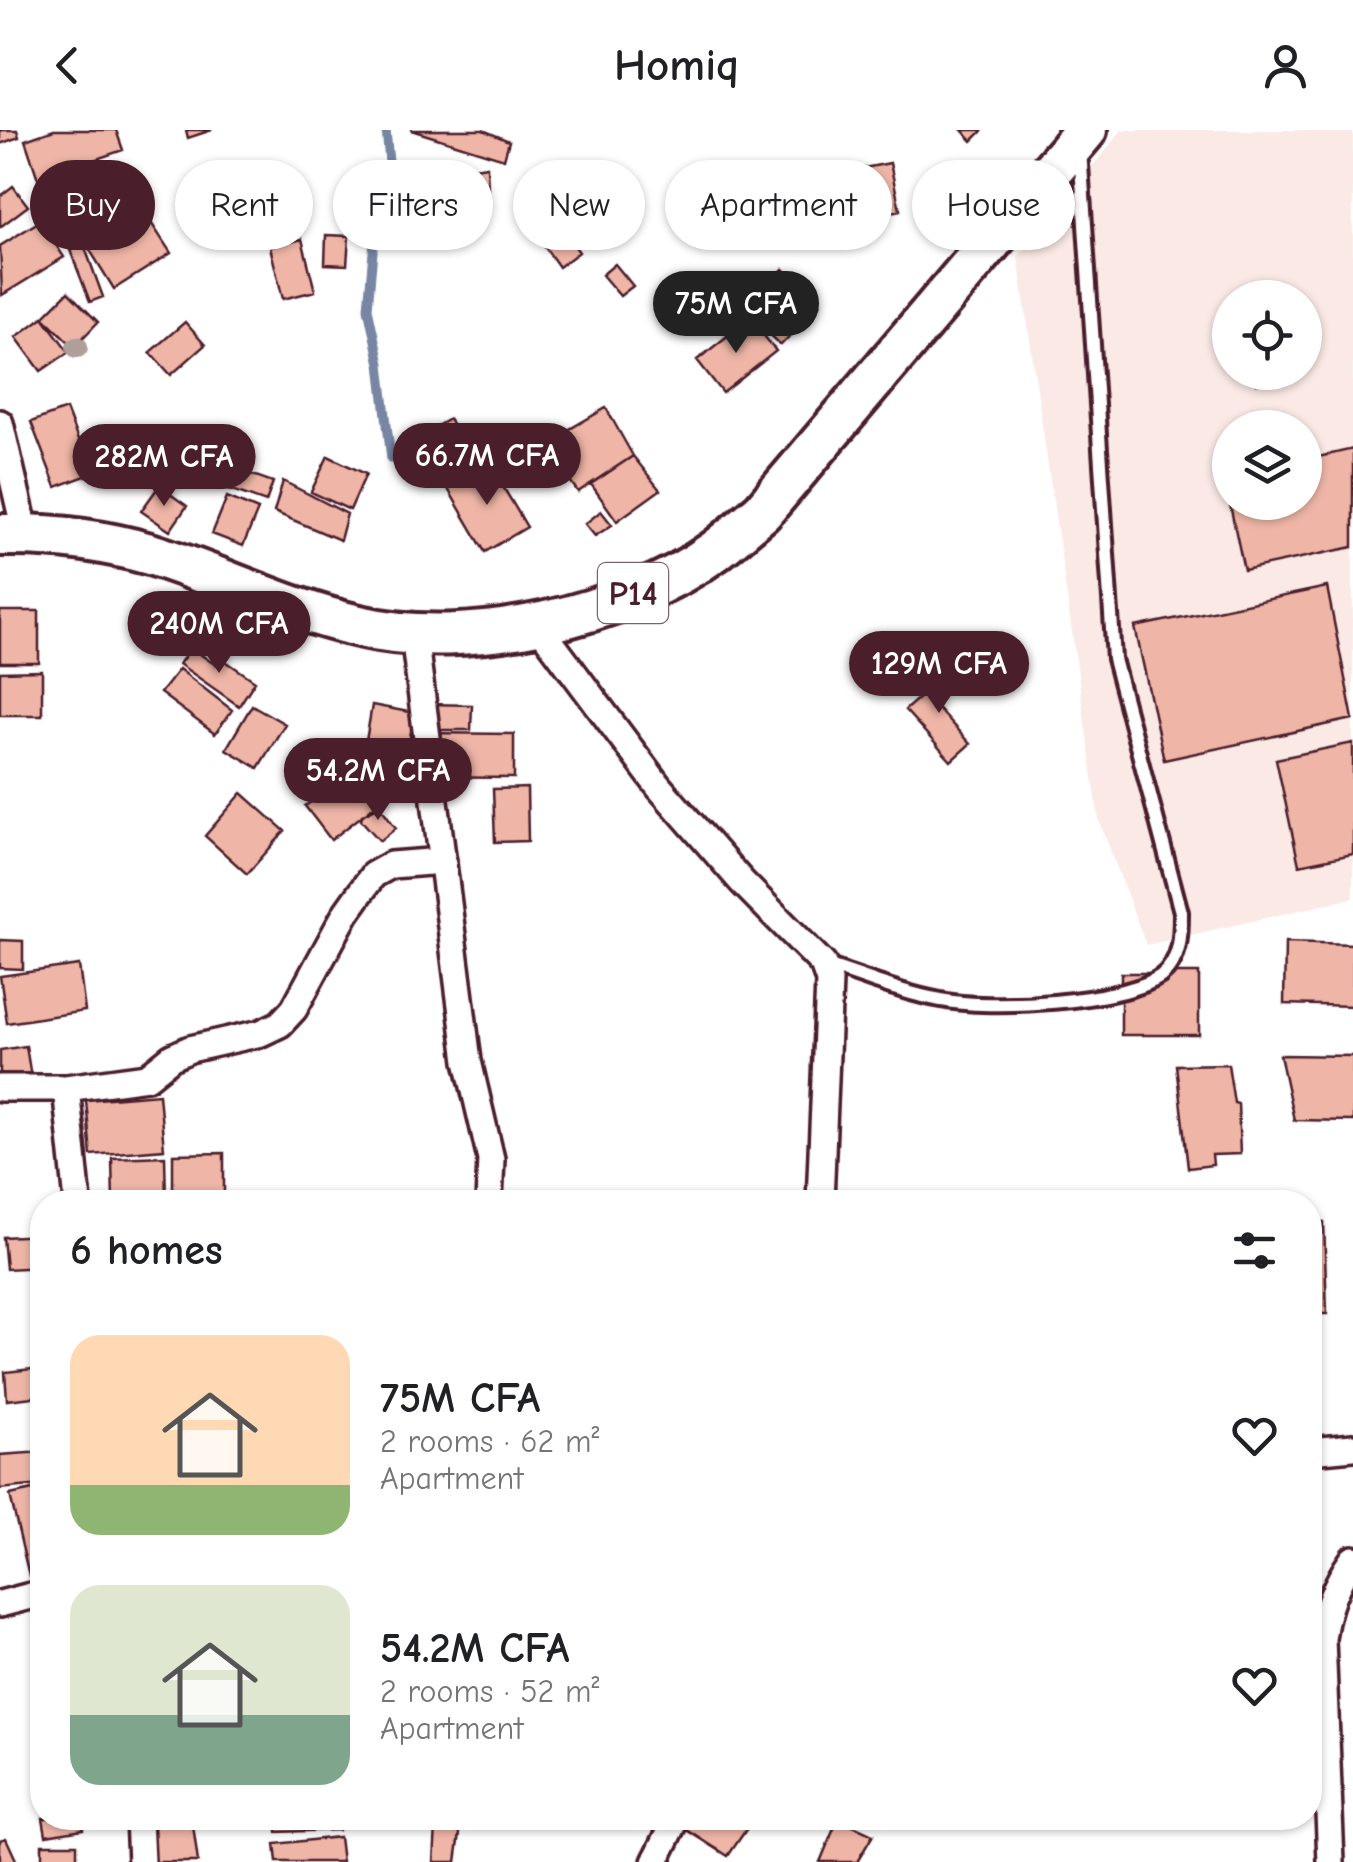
<!DOCTYPE html>
<meta charset="utf-8">
<style>
body{margin:0;font-family:"Comic Neue",sans-serif;background:#f2f2f2;color:#202124;height:100vh;display:flex;flex-direction:column;font-size:38px;white-space:nowrap}
*{box-sizing:border-box;margin:0}
p{font-size:32px;color:#757577}
.icon{flex:none;width:55px;height:55px;fill:none;stroke:currentColor;stroke-width:2;stroke-linecap:round;stroke-linejoin:round}
.map{position:relative;flex:1;overflow:hidden}
.drawer{position:absolute;left:30px;top:1060px;width:1292px;height:640px;display:flex;flex-direction:column;background:#fff;border-radius:40px;box-shadow:0 2px 8px #0004}
.drawer>*{flex:none}
.guide{position:absolute;left:30px;top:30px;width:1295px;height:90px;display:flex;gap:20px}
.buttons{position:absolute;left:1212px;top:150px;display:grid;gap:20px}
.buttons a{display:grid;place-items:center;width:110px;height:110px;border-radius:50%;background:#fff;box-shadow:0 2px 8px #0004;font-size:50px}
.price{position:absolute;translate:-50% -85px;padding:0 22px;border-radius:35px;background:#4a1f2b;color:#fff;font-size:32px;line-height:65px;filter:drop-shadow(0 2px 5px #0008)}
.price::after{content:'';position:absolute;left:50%;top:60px;width:30px;height:22px;margin-left:-15px;background:inherit;clip-path:polygon(0 0,100% 0,50% 100%)}
.price.on{background:#222;color:#fff}
ul{padding:0;list-style:none}
li{display:flex;align-items:center;gap:30px;height:250px;padding:0 40px}
li span{display:grid;place-items:center;flex:none;width:280px;height:200px;border-radius:30px;color:#555}
li>.icon{margin-inline-start:auto}
span .icon{width:120px;height:120px;fill:#fffc;stroke-width:1}
li b{font-size:42px}
h2{display:flex;justify-content:space-between;align-items:center;height:120px;padding:0 40px;font-size:42px}
.chip{padding:0 35px;border-radius:45px;background:#fff;box-shadow:0 2px 8px #0004;font-size:35px;line-height:90px}
.chip.on{background:#4a1f2b;color:#fff}
header{display:flex;justify-content:space-between;align-items:center;height:130px;padding:0 40px;background:#fff;font-size:45px;font-weight:700}
.map>svg:first-child{display:block}
.built{fill:#fae9e5;fill-rule:evenodd}
.lines{fill:none;stroke-linecap:round;stroke-linejoin:round}
.stream{stroke:#7886a4;stroke-width:9}
.building{fill:#efb6a7;stroke:#4a1f2b;stroke-width:2.5}
.service-casing{stroke:#4a1f2b;stroke-width:20}
.minor-casing{stroke:#4a1f2b;stroke-width:32}
.primary-casing{stroke:#4a1f2b;stroke-width:48}
.service{stroke:#fff;stroke-width:12}
.minor{stroke:#fff;stroke-width:25}
.primary{stroke:#fff;stroke-width:40}
.tree{fill:#af9f9a}
.labels{text-anchor:middle;dominant-baseline:central;stroke-width:8;stroke-linejoin:round;paint-order:stroke}
.shield{fill:#fff;stroke:#80626b;stroke-width:2.5}
.shield-label{font-size:35px;font-weight:bold;fill:#4a1f2b}
</style>
<header><svg class="icon" aria-label="back" viewBox="0 0 24 24"><path d="M15 5l-7 7 7 7"/></svg>Homiq<svg class="icon" aria-label="person" viewBox="0 0 24 24"><circle cx="12" cy="8" r="4"/><path d="M4 21q1-7 8-7t8 7"/></svg></header>
<div class="map">
<svg width="1353" height="1732" viewBox="0 0 1353 1732">
<rect width="100%" height="100%" fill="#fff"/>
<filter id="ink" filterUnits="userSpaceOnUse"><feTurbulence type="fractalNoise" baseFrequency=".01" numOctaves="2"/><feDisplacementMap in="SourceGraphic" scale="20" xChannelSelector="R" yChannelSelector="G"/><feConvolveMatrix kernelMatrix="1 2 1 2 8 2 1 2 1" color-interpolation-filters="sRGB"/></filter>
<g filter="url(#ink)">
<!-- built -->
<path class="built" d="M1122,0H1353V768L1146,815L1099,690L1018,127ZM1230,168H1305V242H1230ZM1230,298H1305V372H1230Z"/>
<g class="lines">
<!-- stream -->
<path class="stream" d="M386,0L390,42L388,61L375,99L368,178L380,234L391,329"/>
</g>
<!-- building -->
<path class="building" d="M0,0H17L19,7L0,14Z
M54,0H116L123,20L38,49L25,10Z
M186,0H212L188,8Z
M411,0H483L509,11L504,29Z
M962,0H983L972,11Z
M890,33L900,80L868,87L859,39Z
M487,36L488,60L464,66L460,40Z
M66,39L86,98L60,106L40,48Z
M13,56L28,76L0,97V66Z
M144,82L171,123L114,159L88,117Z
M40,91L64,127L2,165L0,116Z
M557,92L579,122L559,137L537,106Z
M326,105L349,106L347,135L325,134Z
M302,109L315,161L283,169L270,117Z
M84,115L103,167L90,172L70,120Z
M615,134L633,156L620,166L602,145Z
M783,139L820,174L781,215L744,180Z
M68,162L98,192L74,217L43,187Z
M43,187L69,222L41,241L16,207Z
M750,188L776,221L723,263L697,230Z
M185,192L205,215L171,245L150,222Z
M1250,242H1275L1257,254Z
M606,278L633,326L578,362L544,314Z
M66,279L91,344L56,357L31,292Z
M449,289L470,325L429,349L408,313Z
M108,309H129L128,349H107Z
M1353,319V417L1244,440L1224,347L1230,346V372H1305V330Z
M328,326L366,344L350,380L311,362Z
M633,326L660,360L617,391L591,354Z
M490,335L527,397L485,422L448,359Z
M233,338L273,352L266,372L226,358Z
M283,351L347,384L340,410L274,382Z
M159,356L187,376L170,401L141,381Z
M227,367L258,380L243,416L212,404Z
M601,381L612,395L595,406L585,394Z
M1327,457L1353,589L1164,630L1135,497Z
M0,481H39V533H0Z
M191,518L216,535L221,528L255,551L239,576L179,534Z
M956,535L965,545L933,573L970,614L951,631L905,580Z
M179,539L232,580L215,604L160,563Z
M42,541V585H0V542Z
M428,574L472,575L471,600H428Z
M252,575L285,594L258,638L226,619Z
M372,575L414,583L406,631L364,623Z
M420,603L514,604V648L419,647Z
M1353,613V724L1299,735L1276,629Z
M352,644L357,647L377,674L331,710L305,676Z
M527,658L528,711L495,712L493,659Z
M242,663L285,701L247,744L205,706Z
M380,676L396,698L380,711L361,690L362,685Z
M0,810L23,811V839L0,838Z
M1285,812L1353,814V876L1284,874Z
M79,835L85,881L7,893L0,846Z
M1121,843H1199V905H1121Z
M26,916L31,947L0,952V920Z
M1280,925L1353,926V991L1294,990Z
M1228,934L1234,973L1238,974L1240,1024L1212,1025L1213,1035L1188,1038L1176,935Z
M159,964L164,1019L91,1025L86,970Z
M224,1023V1072H173V1024Z
M165,1026L166,1072H113L112,1028Z
M565,1069V1072H532V1070Z
M1310,1092H1324L1327,1184H1310Z
M42,1105V1137L6,1139L3,1107Z
M42,1238V1266L7,1270L5,1242Z
M42,1322V1355L0,1359V1325Z
M42,1358V1442L29,1446L10,1365Z
M43,1688H81L83,1699L46,1705Z
M142,1688H192L198,1732H148Z
M277,1688H338V1700L277,1702Z
M691,1688H754L728,1726L684,1698Z
M838,1689L873,1705L857,1732H820Z
M436,1695L461,1696L456,1732H434Z
M339,1707L342,1732H277L275,1714Z
M6,1708L17,1732H0V1710Z
M42,1714H77V1732H42Z"/>
<g class="lines">
<!-- service casing -->
<g class="service-casing">
<path id="service" d="M823,834C861,846 901,863 941,870C987,880 1123,873 1161,846C1181,830 1181,806 1181,782L1114,529L1080,20"/>
</g>
<!-- minor casing -->
<g class="minor-casing">
<path id="minor" d="M0,293L26,405
M538,495L659,657L742,752L823,834L829,851L820,1072
M414,505L468,931L491,1029L489,1072
M0,958H66L147,947L172,927L190,919L261,903L280,894L294,879L346,783L373,745L391,735L443,731
M66,958L78,1072
M1310,1321L1353,1317
M0,1474L42,1463
M139,1688L141,1732
M655,1732L677,1688
M1331,1732L1322,1509C1326,1478 1335,1454 1353,1429"/>
</g>
<!-- primary casing -->
<g class="primary-casing">
<path id="primary" d="M0,405C50,404 102,410 150,424C221,446 287,480 359,496C467,522 625,486 715,421C731,409 746,395 762,382L1086,0"/>
</g>
<!-- service -->
<use href="#service" class="service"/>
<!-- minor -->
<use href="#minor" class="minor"/>
<!-- primary -->
<use href="#primary" class="primary"/>
</g>
<!-- trees -->
<circle class="tree" cx="77" cy="217" r="11"/>
</g>
<g class="labels">
<!-- shield labels -->
<rect class="shield" x="598" y="433" width="70" height="60" rx="8"/>
<g class="shield-label">
<text x="633" y="463">P14</text>
</g>
</g>
</svg>
<div class="buttons">
<a><svg class="icon" aria-label="locate" viewBox="0 0 24 24"><circle cx="12" cy="12" r="6"/><path d="M12 2v4M12 18v4M2 12h4M18 12h4"/></svg></a>
<a><svg class="icon" aria-label="layers" viewBox="0 0 24 24"><path d="M12 4l9 5-9 5-9-5zM3 14l9 5 9-5"/></svg></a>
</div>
<b class="price on" style="left:736px;top:226px">75M CFA</b>
<b class="price" style="left:487px;top:378px">66.7M CFA</b>
<b class="price" style="left:164px;top:379px">282M CFA</b>
<b class="price" style="left:219px;top:546px">240M CFA</b>
<b class="price" style="left:939px;top:586px">129M CFA</b>
<b class="price" style="left:378px;top:693px">54.2M CFA</b>
<div class="guide">
<a class="chip on">Buy</a>
<a class="chip">Rent</a>
<a class="chip">Filters</a>
<a class="chip">New</a>
<a class="chip">Apartment</a>
<a class="chip">House</a>
</div>
<section class="drawer">
<h2>6 homes<svg class="icon" aria-label="filters" viewBox="0 0 24 24"><path d="M4 7h16M4 17h16"/><circle cx="9" cy="7" r="2"/><circle cx="15" cy="17" r="2"/></svg></h2>
<ul>
<li><span style="background:linear-gradient(#ffd9b3 75%,#8fb573 0)"><svg class="icon" aria-label="home" viewBox="0 0 24 24"><path d="M3 11l9-7 9 7M6 9v11h12V9"/></svg></span><div><b>75M CFA</b><p>2 rooms · 62 m²</p><p>Apartment</p></div><svg class="icon" aria-label="heart" viewBox="0 0 24 24"><path d="M12 20l-8-8c-3-5 5-10 8-4 3-6 11-1 8 4z"/></svg></li>
<li><span style="background:linear-gradient(#dfe7d0 65%,#7fa58c 0)"><svg class="icon" aria-label="home" viewBox="0 0 24 24"><path d="M3 11l9-7 9 7M6 9v11h12V9"/></svg></span><div><b>54.2M CFA</b><p>2 rooms · 52 m²</p><p>Apartment</p></div><svg class="icon" aria-label="heart" viewBox="0 0 24 24"><path d="M12 20l-8-8c-3-5 5-10 8-4 3-6 11-1 8 4z"/></svg></li>
</ul>
</section>
</div>
